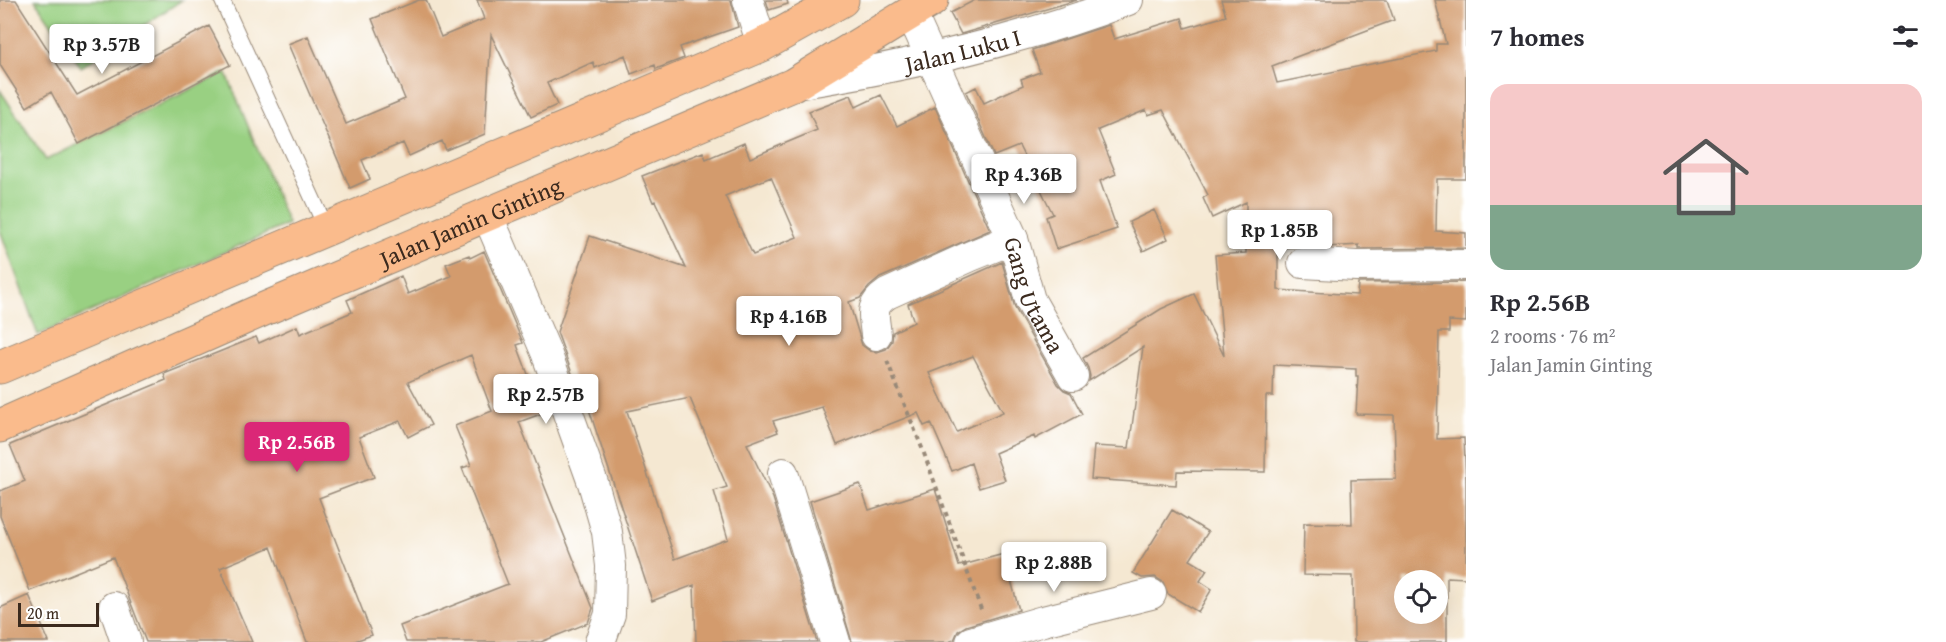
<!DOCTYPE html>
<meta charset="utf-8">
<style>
body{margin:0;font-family:"Gentium Book Plus",serif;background:#f7f7f7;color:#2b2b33;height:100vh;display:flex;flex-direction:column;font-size:22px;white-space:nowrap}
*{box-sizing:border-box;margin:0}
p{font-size:20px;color:#7c7c81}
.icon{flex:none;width:33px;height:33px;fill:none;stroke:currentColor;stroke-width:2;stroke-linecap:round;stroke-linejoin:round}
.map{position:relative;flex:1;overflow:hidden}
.drawer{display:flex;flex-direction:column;background:#fff;width:480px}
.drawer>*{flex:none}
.controls{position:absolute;left:1394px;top:570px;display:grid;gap:12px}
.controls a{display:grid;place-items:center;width:54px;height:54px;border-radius:50%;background:#fff;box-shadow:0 6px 24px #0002;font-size:30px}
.scale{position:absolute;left:18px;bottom:15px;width:81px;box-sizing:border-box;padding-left:6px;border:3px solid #3b2a1e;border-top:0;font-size:16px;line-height:21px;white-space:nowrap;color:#3b2a1e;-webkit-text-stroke:4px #fff;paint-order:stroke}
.price{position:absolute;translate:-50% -51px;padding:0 14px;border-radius:6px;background:#fff;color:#222;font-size:20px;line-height:39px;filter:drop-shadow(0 2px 3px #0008)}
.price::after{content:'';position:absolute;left:50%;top:36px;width:18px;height:14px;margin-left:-9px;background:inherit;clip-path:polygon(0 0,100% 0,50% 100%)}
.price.active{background:#db2777;color:#fff}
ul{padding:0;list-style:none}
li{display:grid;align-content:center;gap:12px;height:318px;padding:0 24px}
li+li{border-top:2px solid #e1e1e2}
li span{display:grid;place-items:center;height:186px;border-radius:18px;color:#555}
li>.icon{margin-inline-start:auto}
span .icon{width:108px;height:108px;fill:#fffc;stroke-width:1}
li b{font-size:26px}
h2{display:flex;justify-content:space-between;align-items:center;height:72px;padding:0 24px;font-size:26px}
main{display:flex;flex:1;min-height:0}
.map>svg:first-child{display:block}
.green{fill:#99d082;stroke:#6a7d50;stroke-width:1.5}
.building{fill:#d39b6d;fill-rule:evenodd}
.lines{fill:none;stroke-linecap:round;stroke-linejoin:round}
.lane-casing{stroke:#988978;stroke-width:17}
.street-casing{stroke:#988978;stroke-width:32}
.highway-casing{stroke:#988978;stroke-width:35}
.path{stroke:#988978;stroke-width:4;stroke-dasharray:4.5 4.5;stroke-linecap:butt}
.lane{stroke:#fff;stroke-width:15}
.street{stroke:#fff;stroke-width:30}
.highway{stroke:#fabb8c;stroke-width:33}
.labels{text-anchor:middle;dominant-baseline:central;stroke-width:5;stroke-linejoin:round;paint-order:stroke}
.street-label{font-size:24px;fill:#3b2a1e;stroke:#fff}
</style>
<main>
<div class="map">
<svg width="1466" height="642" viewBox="0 0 1466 642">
<rect width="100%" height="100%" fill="#fff"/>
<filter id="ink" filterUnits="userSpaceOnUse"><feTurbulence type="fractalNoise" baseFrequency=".0167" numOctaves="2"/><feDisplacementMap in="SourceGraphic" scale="12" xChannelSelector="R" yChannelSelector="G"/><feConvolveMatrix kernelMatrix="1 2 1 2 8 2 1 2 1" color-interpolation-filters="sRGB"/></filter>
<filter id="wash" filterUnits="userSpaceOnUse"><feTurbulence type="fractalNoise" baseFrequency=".008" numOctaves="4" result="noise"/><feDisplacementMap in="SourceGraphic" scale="24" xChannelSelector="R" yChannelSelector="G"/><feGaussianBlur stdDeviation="1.35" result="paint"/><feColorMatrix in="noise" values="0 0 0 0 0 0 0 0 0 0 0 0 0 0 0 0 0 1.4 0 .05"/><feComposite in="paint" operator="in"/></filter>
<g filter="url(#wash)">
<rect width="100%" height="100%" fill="#f5e8d2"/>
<!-- green -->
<path class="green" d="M35,0H182L81,67Z
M226,72L288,224L38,335L0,230V90L46,160Z"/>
<g id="blocks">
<!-- building -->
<path class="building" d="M0,0H16L77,95L209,26L230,65L79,144L51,92L27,107L0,65Z
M419,0H426L441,37L484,19L477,0H731L738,27L680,47L684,58L656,69L655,65L631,74L625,55L595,68L593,62L547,83L557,105L531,117L491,35L485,134L446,150L442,141L409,156L403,143L362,160L370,179L350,188L288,44L308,36L346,124L405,99L372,19Z
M766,0H787L788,4L769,10Z
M975,0H1077L961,34L950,13Z
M1221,0H1387L1394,20L1272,66L1277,83L1436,51V44H1446L1435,0H1466V179H1437L1436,231L1466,233V248L1359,249V245L1326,247L1304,246L1278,248V290L1357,295L1358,283L1466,282V322L1449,321V332H1439L1437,439L1464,438L1466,481V578L1447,577V642H1354L1353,576L1303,575L1304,523L1352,524L1351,480L1396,479L1394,415L1356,414L1358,376H1356V369L1274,365L1273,396H1266L1265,472L1177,471L1176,485L1091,479L1094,446L1129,448L1143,347L1089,381L1090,376L1088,368L1083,358L1161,309L1194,294L1224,356L1215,255L1246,253V202L1212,218L1203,198L1208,195L1163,110L1148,115L1146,110L1098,130L1116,174L1100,181L1117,229L1056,249L1046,217L1053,214L1019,146L994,156L966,92L976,87L984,103L1023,85L1021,79L1040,72L1032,50L1109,25L1114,39L1182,18L1185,28L1226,16ZM1404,580H1437V614H1404Z
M851,95L856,107L881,95L897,126L935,107L990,230L880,278L869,287L860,298L849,302L862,345L870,351L877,352L886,349L892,341L893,332L914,322L908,304L1002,262L1015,308L1058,384L1064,390L1071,393L1082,414L1035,439L1034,436L995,453L1005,480L979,488L971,463L952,471L931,423L924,426L918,413L837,445L822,407L773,421L778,432L747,444L773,498L817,642H696L694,585L652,601L585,397L581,398L557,332L590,236L686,268L655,201L653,202L642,176L703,152L706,159L744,143L750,158L817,130L809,111ZM771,177L797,237L753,255L725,196ZM973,356L1003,412L957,432L929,373ZM690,398L727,487L714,491L728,539L675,559L627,411Z
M1154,210L1168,239L1143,251L1129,222Z
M484,251L523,343L517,345L532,385L539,382L549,411L519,422L593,608L588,623L541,642H406L400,626L508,584L462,468L471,465L455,426L492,411L471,355L408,382L431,425L408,437L400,421L359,437L374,477L319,498L372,635L352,642H307L271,547L220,568L252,642H146L113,557L30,591L0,516V491L25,481L10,445L166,380L164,374L219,352L256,337L259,343L297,326L300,334L352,312L347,300L401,276L408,294L451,276L446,264L469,255L470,258Z
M860,484L869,510L935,489L959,566L1004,554L1019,610L966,626L958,631L954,640L948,642H852L810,501Z
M1172,510L1208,532L1190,560L1207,570L1200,581L1212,589L1198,612L1168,594L1163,582L1155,577L1142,578L1133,573Z
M29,595L49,642H0V608Z"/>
</g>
</g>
<g filter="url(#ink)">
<use href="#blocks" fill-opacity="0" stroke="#988978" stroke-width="1.5"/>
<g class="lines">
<!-- lane casing -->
<g class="lane-casing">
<path id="lane" d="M222,0L327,230"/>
</g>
<!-- street casing -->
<g class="street-casing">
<g id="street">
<path d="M748,0L762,45"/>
<path id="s1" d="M911,13L1013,239L1030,300L1073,376"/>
<path id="s2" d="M796,84C909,66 1021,41 1128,0"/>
<path d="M487,214L546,352L593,483L607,532L611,566L610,614L600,642"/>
<path d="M1303,263L1356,266L1466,265"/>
<path d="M876,335C874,315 869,306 887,294L971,256L1013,239"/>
<path d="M783,473L835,642"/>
<path d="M114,607L126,642"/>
<path d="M971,642L1043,621L1151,594"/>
</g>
</g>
<!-- highway casing -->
<g class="highway-casing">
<g id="highway">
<path d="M0,367L762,45L842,0"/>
<path id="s3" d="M0,426L262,310L793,85L932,0"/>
</g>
</g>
<!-- path -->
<path class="path" d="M887,361L922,448L982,612"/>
<!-- lane -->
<use href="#lane" class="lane"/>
<!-- street -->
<use href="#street" class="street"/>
<!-- highway -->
<use href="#highway" class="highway"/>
</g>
</g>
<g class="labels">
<!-- street labels -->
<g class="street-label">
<text stroke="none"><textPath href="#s2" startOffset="170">Jalan Luku I</textPath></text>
<text stroke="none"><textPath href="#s3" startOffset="513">Jalan Jamin Ginting</textPath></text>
<text stroke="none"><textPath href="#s1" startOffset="308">Gang Utama</textPath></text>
</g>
</g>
</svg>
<div class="controls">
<a><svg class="icon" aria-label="locate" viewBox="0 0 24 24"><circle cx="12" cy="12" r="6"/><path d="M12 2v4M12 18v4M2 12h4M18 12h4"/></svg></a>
</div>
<div class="scale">20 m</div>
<b class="price" style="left:102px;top:75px">Rp 3.57B</b>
<b class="price" style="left:1024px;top:205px">Rp 4.36B</b>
<b class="price" style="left:1280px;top:261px">Rp 1.85B</b>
<b class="price" style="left:789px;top:347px">Rp 4.16B</b>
<b class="price" style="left:546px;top:425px">Rp 2.57B</b>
<b class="price active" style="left:297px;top:473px">Rp 2.56B</b>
<b class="price" style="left:1054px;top:593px">Rp 2.88B</b>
</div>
<section class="drawer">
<h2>7 homes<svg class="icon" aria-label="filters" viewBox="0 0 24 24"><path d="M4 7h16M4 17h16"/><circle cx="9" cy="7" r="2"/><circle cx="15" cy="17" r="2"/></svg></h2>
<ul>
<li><span style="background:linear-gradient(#f6c9c9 65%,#7fa58c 0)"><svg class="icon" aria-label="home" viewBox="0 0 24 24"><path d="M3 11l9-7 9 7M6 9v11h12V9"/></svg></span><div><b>Rp 2.56B</b><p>2 rooms · 76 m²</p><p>Jalan Jamin Ginting</p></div></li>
</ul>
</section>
</main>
